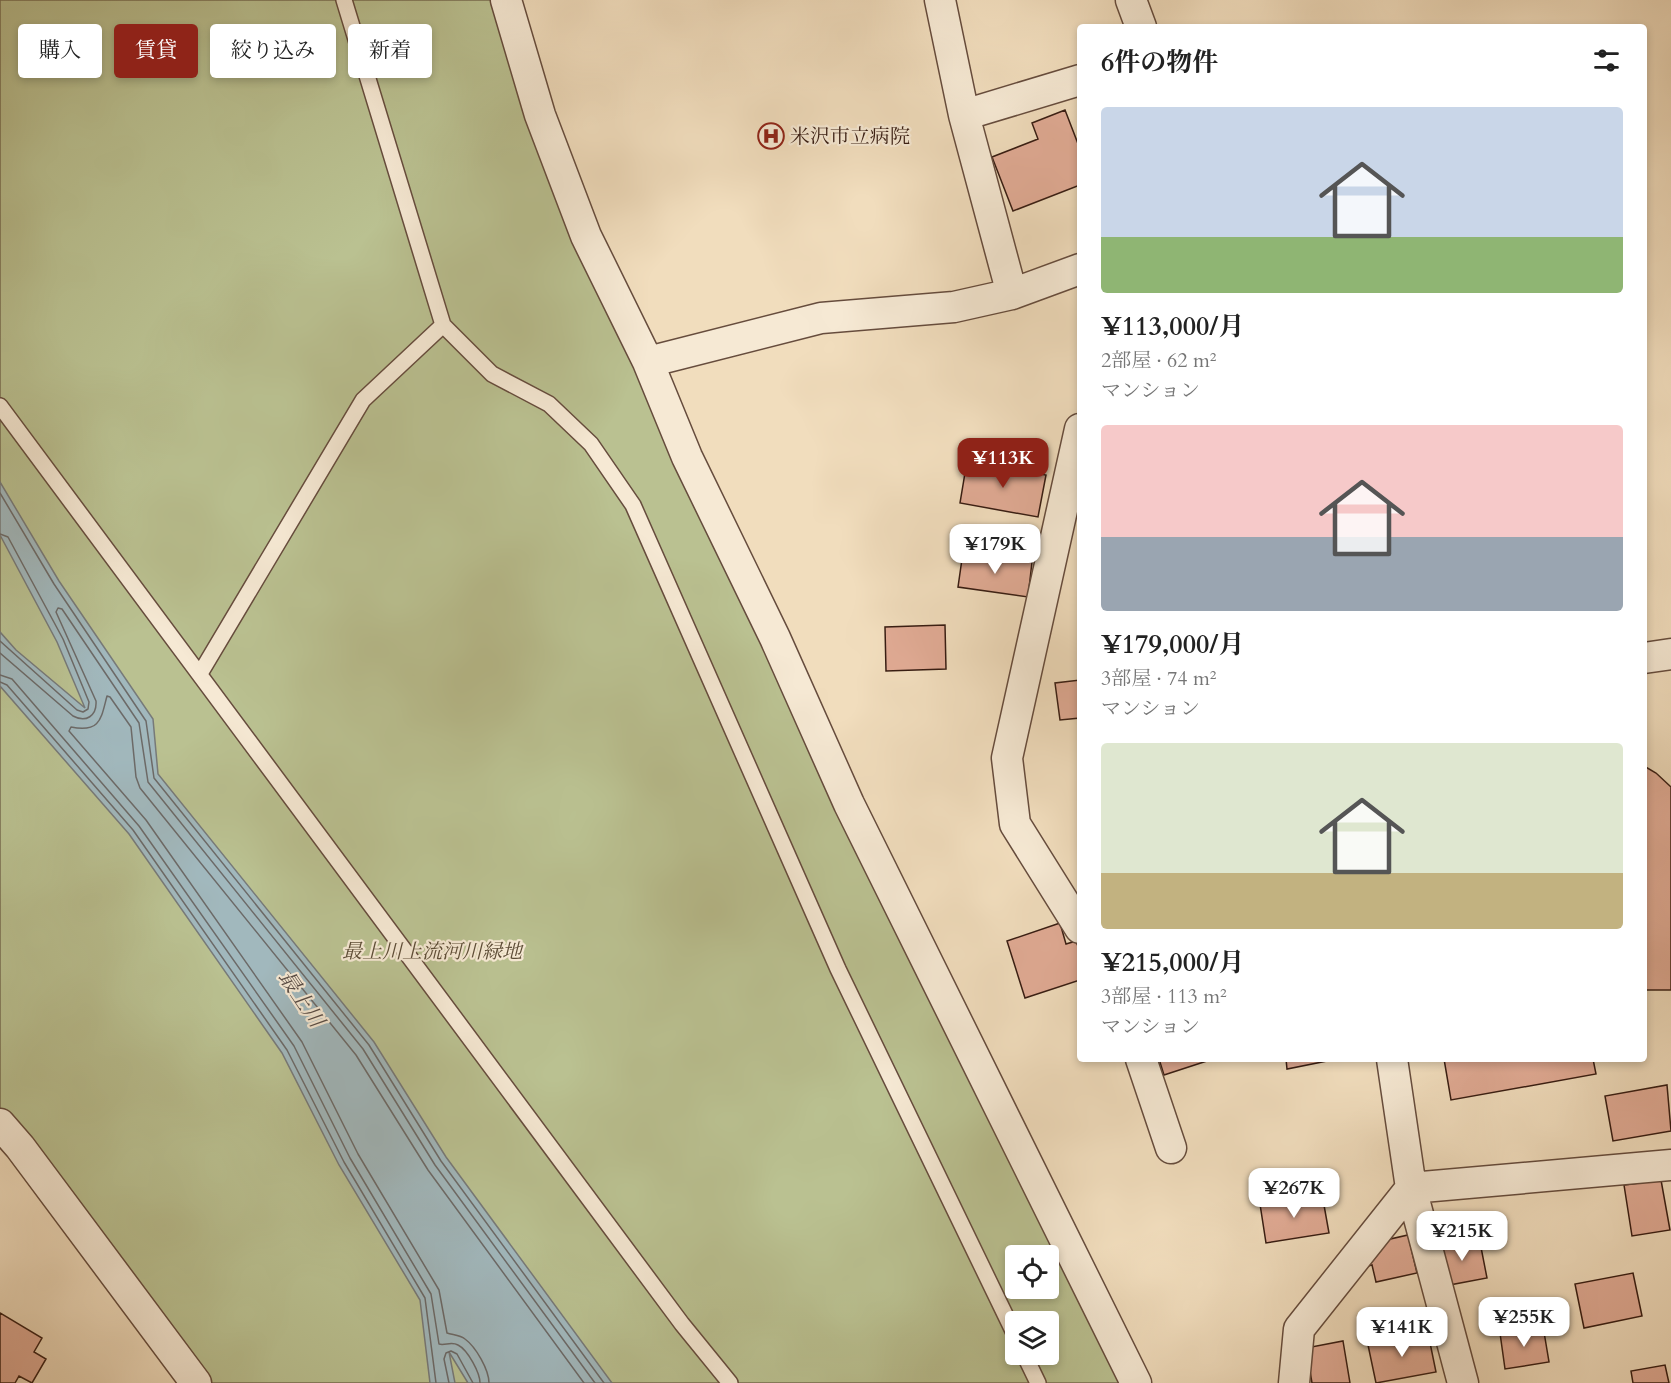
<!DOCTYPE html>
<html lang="ja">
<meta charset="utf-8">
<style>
body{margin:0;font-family:Cardo,"Noto Serif JP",serif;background:#f2f2f2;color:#222;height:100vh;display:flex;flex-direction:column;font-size:22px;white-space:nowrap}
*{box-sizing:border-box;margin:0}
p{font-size:20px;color:#767676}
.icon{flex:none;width:33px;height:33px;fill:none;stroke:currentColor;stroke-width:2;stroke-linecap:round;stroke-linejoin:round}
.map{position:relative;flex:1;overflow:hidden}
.side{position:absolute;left:1077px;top:24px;width:570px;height:1038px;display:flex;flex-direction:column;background:#fff;border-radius:6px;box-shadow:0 3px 9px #0003}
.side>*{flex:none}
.banner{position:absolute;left:18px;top:24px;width:570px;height:54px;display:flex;gap:12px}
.buttons{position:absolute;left:1005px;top:1245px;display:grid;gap:12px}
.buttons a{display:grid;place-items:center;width:54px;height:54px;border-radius:6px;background:#fff;box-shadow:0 3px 9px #0003;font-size:30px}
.price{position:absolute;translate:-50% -51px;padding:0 14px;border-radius:12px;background:#fff;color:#222;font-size:20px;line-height:39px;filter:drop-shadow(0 2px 3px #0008)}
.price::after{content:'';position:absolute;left:50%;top:36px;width:18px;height:14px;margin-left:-9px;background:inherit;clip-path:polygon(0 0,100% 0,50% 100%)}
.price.on{background:#8f2418;color:#fff}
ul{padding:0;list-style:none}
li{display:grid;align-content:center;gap:12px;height:318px;padding:0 24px}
li span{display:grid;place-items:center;height:186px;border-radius:6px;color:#555}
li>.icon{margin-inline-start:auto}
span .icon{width:108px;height:108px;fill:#fffc;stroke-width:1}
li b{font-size:26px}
h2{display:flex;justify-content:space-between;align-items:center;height:72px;padding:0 24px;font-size:26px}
.chip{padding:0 21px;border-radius:6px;background:#fff;box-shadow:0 3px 9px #0003;font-size:21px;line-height:54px}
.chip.on{background:#8f2418;color:#fff}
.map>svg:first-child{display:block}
.green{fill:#bac191;stroke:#786e52;stroke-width:1.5;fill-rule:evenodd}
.water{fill:#a1b8bd;stroke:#777a79;stroke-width:1.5}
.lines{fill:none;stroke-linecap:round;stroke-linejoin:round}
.shore{stroke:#6c6a68;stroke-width:1.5}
.building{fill:#e1ab95;stroke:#371c12;stroke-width:1.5}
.service-casing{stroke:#664c3d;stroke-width:18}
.minor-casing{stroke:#664c3d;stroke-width:33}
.service{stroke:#f6e9d4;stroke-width:15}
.minor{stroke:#f6e9d4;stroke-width:30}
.labels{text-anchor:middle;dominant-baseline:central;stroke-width:4.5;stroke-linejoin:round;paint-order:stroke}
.poi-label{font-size:20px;fill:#371c12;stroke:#f6e9d4;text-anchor:start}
.park-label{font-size:20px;font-style:italic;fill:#5e4e38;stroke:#f6e9d4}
.water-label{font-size:21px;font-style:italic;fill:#574b45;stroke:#f6e9d4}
</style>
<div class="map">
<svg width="1671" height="1383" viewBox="0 0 1671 1383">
<rect width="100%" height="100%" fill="#f1ddbd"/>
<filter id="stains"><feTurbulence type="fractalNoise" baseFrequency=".00333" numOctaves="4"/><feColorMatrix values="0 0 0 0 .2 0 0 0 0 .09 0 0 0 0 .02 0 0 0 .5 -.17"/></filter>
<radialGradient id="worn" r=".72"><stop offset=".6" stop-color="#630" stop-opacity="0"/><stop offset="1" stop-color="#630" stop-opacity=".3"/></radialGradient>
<!-- green -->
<path class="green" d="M0,0H498L534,118L1122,1383H208L0,1112ZM1016,1256H1048V1288H1016ZM1016,1322H1048V1354H1016Z"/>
<!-- water -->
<path class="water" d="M0,482L59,581L153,719L158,774L374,1042L446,1157L612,1383H468L449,1352L455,1383H430L420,1300L339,1165L282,1053L129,834L0,686V632L16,650L85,708L57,642L0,535Z"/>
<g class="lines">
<!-- shore -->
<path class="shore" d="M0,493L54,584L146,721L154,778L369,1045L441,1161L604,1383
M0,534L8,537L63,639L89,702L88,709L83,712L77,710L0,641
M0,653L73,716C86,723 97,716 96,701L56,612L58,608L62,609L139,723L148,782L363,1049L435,1165L595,1383
M0,675L12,679L139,826L294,1046L350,1158L431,1294L439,1344C445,1346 451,1341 458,1345C468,1350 480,1373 480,1383
M0,682L7,685L133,830L287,1050L344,1162L425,1298L436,1383
M449,1383L444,1359L446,1353L451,1351L457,1354L473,1383
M489,1383C489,1370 476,1347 465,1339C460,1335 453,1335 447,1333L439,1290L358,1154L302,1042L146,820L69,731L71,727C101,733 101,718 107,696L110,697L131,727L136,777L140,788L356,1055L428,1170L584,1383"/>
</g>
<!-- building -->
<path class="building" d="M1065,110L1080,149V185L1013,211L992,157L1038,139L1032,123Z
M967,461L1046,475L1038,517L960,503Z
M963,552L1032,562L1028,597L958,587Z
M945,625L946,669L886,671L885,627Z
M1080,680V718L1060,720L1055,683Z
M1644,766L1656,773L1671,787V990H1644Z
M1060,923L1066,944L1076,941L1080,952V980L1025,998L1007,941Z
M1159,1059H1213L1164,1075Z
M1286,1059H1337L1287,1069Z
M1444,1059H1593L1596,1074L1451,1100Z
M1667,1085L1671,1131L1613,1141L1605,1096Z
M1661,1180L1670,1230L1632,1236L1624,1185Z
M1322,1194L1329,1233L1266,1243L1260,1204Z
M1408,1235L1417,1273L1376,1282L1372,1265L1364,1267L1373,1243Z
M1479,1237L1487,1278L1444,1286L1437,1245Z
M1633,1273L1642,1316L1584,1328L1575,1284Z
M0,1313L42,1338L34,1352L46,1359L32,1383L19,1376L15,1383H0Z
M1543,1326L1549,1362L1505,1369L1500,1333Z
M1428,1333L1436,1372L1376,1383L1368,1345Z
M1343,1341L1350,1383H1312L1306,1348Z
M1665,1365L1669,1383H1633L1631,1371Z"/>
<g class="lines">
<!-- service casing -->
<g class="service-casing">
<path id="service" d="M344,0L443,325L492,374L549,404L591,444L633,505L838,969L1016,1337
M0,406L682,1324L730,1383
M201,672L363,400L443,325
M1024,1354L1038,1383"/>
</g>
<!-- minor casing -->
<g class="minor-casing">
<path id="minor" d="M506,0L540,115L586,236L648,362L687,457L775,638L849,804L1136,1383
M940,0L964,115
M1131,0L1141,27
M1012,294L964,115L1080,80
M648,362L821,318L954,307L1012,294L1080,269
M1080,429L1007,758L1015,824L1080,928
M1644,658L1671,654
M1141,1059L1171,1148
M1392,1059L1411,1188L1463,1383
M0,1124L20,1147L196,1383
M1294,1383L1299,1329L1411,1188L1671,1165"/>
</g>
<!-- service -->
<use href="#service" class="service"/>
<!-- minor -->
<use href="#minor" class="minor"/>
</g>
<!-- icons -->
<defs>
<g id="hospital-ring" transform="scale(1.35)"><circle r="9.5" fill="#f6e9d4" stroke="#8f2418" stroke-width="1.5"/><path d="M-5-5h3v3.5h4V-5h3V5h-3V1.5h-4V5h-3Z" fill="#8f2418"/></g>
</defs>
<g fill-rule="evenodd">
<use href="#hospital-ring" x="771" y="136"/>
</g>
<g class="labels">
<!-- poi labels -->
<g class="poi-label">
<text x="790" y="136">米沢市立病院</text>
</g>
<!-- park labels -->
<g class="park-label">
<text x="432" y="951">最上川上流河川緑地</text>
</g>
<!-- water labels -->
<g class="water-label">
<text transform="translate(301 999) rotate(56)">最上川</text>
</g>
</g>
<rect width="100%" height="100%" filter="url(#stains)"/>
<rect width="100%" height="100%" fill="url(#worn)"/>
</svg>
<div class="buttons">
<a><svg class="icon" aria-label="locate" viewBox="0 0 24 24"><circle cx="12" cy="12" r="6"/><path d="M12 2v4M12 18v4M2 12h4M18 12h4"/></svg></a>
<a><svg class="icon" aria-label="layers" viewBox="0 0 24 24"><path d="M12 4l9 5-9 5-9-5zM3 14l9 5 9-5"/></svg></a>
</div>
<b class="price on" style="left:1003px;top:489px">¥113K</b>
<b class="price" style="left:995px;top:575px">¥179K</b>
<b class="price" style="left:1294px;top:1219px">¥267K</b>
<b class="price" style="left:1462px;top:1262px">¥215K</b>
<b class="price" style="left:1524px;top:1348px">¥255K</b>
<b class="price" style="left:1402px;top:1358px">¥141K</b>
<div class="banner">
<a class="chip">購入</a>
<a class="chip on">賃貸</a>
<a class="chip">絞り込み</a>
<a class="chip">新着</a>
</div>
<section class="side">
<h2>6件の物件<svg class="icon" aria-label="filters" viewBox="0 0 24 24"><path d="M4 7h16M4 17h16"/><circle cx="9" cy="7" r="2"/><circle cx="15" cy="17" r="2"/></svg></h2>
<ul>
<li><span style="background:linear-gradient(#c9d6e8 70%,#8fb573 0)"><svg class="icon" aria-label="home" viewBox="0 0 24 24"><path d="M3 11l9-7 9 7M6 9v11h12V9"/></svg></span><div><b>¥113,000/月</b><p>2部屋 · 62 m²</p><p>マンション</p></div></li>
<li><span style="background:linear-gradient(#f6c9c9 60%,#9aa5b1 0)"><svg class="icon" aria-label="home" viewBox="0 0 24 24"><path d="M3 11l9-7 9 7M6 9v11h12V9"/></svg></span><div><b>¥179,000/月</b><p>3部屋 · 74 m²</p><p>マンション</p></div></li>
<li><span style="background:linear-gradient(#dfe7d0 70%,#c2b280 0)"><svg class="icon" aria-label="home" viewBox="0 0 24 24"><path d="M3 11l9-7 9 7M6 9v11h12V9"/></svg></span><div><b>¥215,000/月</b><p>3部屋 · 113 m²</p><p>マンション</p></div></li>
</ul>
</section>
</div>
